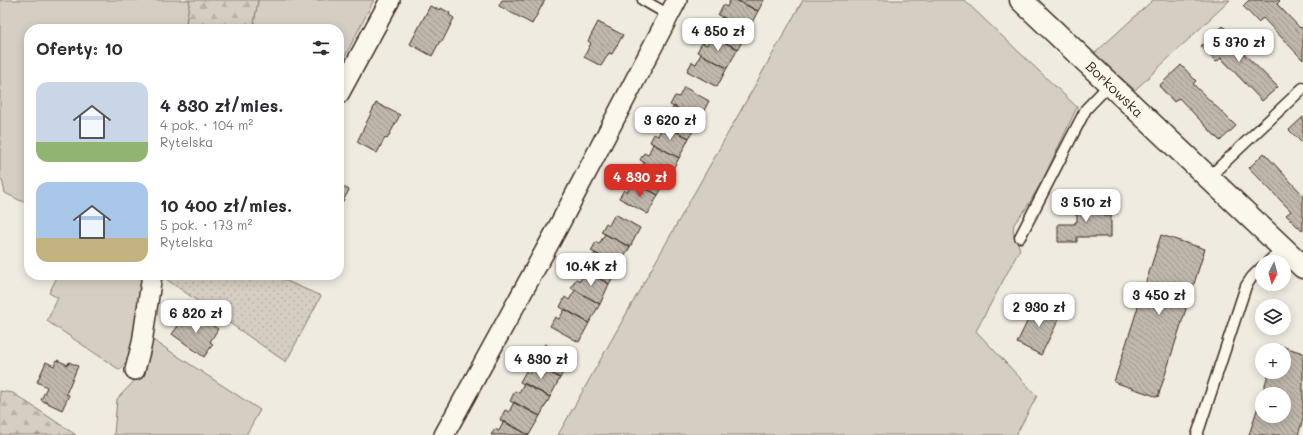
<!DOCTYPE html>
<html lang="pl">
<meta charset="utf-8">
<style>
body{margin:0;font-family:Mali,sans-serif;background:#f7f7f7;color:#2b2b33;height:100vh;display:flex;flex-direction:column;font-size:15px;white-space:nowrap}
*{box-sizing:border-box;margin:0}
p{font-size:13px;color:#7c7c81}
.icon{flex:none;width:22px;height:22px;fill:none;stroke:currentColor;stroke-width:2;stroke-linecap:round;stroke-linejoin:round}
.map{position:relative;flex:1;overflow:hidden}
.panel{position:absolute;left:24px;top:24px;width:320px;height:256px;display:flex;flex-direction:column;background:#fff;border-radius:16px;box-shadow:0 2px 10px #0003}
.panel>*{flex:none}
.needle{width:26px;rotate:186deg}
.buttons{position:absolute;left:1255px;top:255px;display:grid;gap:8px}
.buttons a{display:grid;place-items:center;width:36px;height:36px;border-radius:50%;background:#fff;box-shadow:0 2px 10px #0003;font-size:20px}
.price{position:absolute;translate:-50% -34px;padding:0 9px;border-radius:8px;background:#fff;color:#222;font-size:13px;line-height:26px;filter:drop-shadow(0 1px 2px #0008)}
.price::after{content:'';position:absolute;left:50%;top:24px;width:12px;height:9px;margin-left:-6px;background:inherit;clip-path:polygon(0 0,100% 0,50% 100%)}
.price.on{background:#d93025;color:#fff}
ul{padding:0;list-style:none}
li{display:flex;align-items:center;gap:12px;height:100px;padding:0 12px}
li span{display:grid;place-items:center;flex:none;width:112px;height:80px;border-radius:12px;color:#555}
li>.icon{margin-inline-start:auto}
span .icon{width:48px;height:48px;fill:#fffc;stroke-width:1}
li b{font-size:17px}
h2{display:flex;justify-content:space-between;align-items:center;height:48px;padding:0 12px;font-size:17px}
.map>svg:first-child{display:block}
.grass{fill:#d5cec3;stroke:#887c70}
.forest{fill:url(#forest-firs);stroke:#887c70}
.garden{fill:url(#garden-dots);stroke:#887c70}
.building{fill:url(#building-back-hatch);stroke:#3b2a1e}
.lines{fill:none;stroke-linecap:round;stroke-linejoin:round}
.service-casing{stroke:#3b2a1e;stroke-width:13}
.minor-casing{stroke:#3b2a1e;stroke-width:22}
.tertiary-casing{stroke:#3b2a1e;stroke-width:25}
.service{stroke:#fbf7ec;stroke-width:10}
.minor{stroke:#fbf7ec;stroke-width:19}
.tertiary{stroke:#fbf7ec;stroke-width:22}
.labels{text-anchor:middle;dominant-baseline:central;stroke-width:4;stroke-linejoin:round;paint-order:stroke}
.street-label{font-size:14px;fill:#3b2a1e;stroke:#fbf7ec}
</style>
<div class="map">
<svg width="1303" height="435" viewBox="0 0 1303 435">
<defs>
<pattern id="forest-firs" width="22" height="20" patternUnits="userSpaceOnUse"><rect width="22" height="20" fill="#d5cec3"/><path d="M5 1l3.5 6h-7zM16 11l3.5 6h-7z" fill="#b8b1a7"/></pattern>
<pattern id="garden-dots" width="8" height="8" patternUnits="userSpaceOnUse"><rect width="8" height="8" fill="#d5cec3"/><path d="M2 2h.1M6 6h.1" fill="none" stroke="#b8b1a7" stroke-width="1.8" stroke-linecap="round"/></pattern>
<pattern id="building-back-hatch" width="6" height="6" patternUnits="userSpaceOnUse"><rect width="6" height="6" fill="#c0b8ad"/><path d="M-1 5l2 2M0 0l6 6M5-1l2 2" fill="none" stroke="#9d968c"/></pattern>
</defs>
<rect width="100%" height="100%" fill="#f0ebe0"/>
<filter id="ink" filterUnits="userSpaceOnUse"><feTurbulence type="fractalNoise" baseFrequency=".025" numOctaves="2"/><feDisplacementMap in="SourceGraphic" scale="8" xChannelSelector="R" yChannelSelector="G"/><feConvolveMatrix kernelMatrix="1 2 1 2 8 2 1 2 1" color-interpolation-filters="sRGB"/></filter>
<g filter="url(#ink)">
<!-- grass -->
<path class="grass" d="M0,0H190L185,29H29V205L5,193L2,180L0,178Z
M258,0H374L339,68V29H253Z
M803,0H964L1077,107L1044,178L1025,210L1014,224L1013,232L1020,249L976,331L1037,396L1016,435H558Z
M1153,0H1230L1135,90L1094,54Z
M58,275H144L131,355L120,370L47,321L58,298L49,293Z
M153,340L260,410L246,435H114L117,399L140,375Z"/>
<!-- forest -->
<path class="forest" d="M190,0H258L253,29H185Z
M0,391L13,393L76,435H0Z"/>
<!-- garden -->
<path class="garden" d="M160,275H273L321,296L286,362Z"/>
<!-- building -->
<path class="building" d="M502,0H545L532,24L499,6Z
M730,0H736L758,11L748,30L718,15L723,5L727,7Z
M736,0H764L758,11Z
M1249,0H1279L1280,1L1277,4L1300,28L1301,27L1303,29V60L1263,18L1258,22L1243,6Z
M430,6L440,10L441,8L450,13L449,15L454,18L442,42L440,41L432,56L410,44Z
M722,17L748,30L738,49L707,34L713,24L717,26Z
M598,22L623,35L612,54L609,53L601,66L584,57L591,43L588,41Z
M1223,26L1238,42L1235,45L1278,87L1262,101L1221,58L1216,62L1201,46Z
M711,36L738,49L727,68L697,52L702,43L707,45Z
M701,54L727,68L717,87L687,71L692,62L696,64Z
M1181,65L1196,81L1193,84L1236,126L1220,141L1179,98L1174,102L1159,86Z
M684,87L709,101L699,120L670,105L675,96L679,97Z
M376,103L400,115L387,139L385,138L377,153L357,142Z
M674,106L699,120L689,138L660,123L665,114L668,116Z
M1303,117V144L1289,130Z
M663,125L689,138L679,158L650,142L654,134L658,136Z
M653,144L679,158L669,176L640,160L644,153L648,155Z
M1264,153L1303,195V230L1302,231L1286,215L1291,211L1249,168Z
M644,162L669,176L658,195L630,180L634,171L638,173Z
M634,182L658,195L648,214L619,198L624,190L627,192Z
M339,184L349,190L339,208Z
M1075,200H1096V208L1100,210L1103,216H1111V237H1077V242H1058V224H1075V222H1077V215H1075Z
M615,214L640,228L630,247L601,232L606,223L609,225Z
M605,234L630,247L619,266L591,251L596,242L599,244Z
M1161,235L1205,249L1158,397L1114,382Z
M595,253L619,266L609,284L581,269L586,260L590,262Z
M586,271L609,284L600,304L571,288L576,279L580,281Z
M575,290L600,304L589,323L560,307L565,297L569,300Z
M1037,301L1062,313L1041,355L1017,343Z
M565,309L589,323L579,342L550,326L555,317L559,319Z
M193,312L218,329L210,342L213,344L204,357L172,334L181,322L184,324Z
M545,344L571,358L560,378L531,362L536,352L540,355Z
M1278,345L1303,353V419L1298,435H1249L1262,394V416H1284V394H1262L1269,372H1284V350H1276Z
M57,360L68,365L69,362L78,366L66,394L69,395L62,410L41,400L47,387L37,382L46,362L54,366Z
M535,364L560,378L550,397L520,382L526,371L529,374Z
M524,383L550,397L540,416L510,401L515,391L519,393Z
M514,402L540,416L529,435L500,420L505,410L509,412Z
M504,421L529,435H491L495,429L499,431Z"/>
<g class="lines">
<!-- service casing -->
<g class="service-casing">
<path id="service" d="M643,0L669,15
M1208,178L1303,88
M1020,237L1086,109L1110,84
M1268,262L1282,249
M1197,435L1246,286L1252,277L1262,267"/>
</g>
<!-- minor casing -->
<g class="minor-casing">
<path id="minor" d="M339,94L390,0
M135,370L142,343L152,275
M444,435L557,229L677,0"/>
</g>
<!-- tertiary casing -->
<g class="tertiary-casing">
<path id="tertiary" d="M1021,0L1303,267"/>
</g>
<!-- service -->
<use href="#service" class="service"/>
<!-- minor -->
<use href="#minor" class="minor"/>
<!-- tertiary -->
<use href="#tertiary" class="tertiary"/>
</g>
</g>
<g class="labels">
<!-- street labels -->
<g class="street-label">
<text transform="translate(1115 89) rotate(44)">Borkowska</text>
</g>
</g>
</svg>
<div class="buttons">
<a><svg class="needle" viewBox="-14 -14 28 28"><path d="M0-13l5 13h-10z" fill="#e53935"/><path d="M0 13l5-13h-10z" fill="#7c7c81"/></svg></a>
<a><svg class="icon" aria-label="layers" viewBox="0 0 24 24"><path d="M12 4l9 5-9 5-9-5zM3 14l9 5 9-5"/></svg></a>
<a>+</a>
<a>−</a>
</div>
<b class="price" style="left:718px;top:52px">4 850 zł</b>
<b class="price" style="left:1239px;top:63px">5 370 zł</b>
<b class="price" style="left:670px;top:141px">3 620 zł</b>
<b class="price on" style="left:640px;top:198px">4 830 zł</b>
<b class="price" style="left:1086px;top:223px">3 510 zł</b>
<b class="price" style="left:591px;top:287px">10.4K zł</b>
<b class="price" style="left:1159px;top:316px">3 450 zł</b>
<b class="price" style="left:1039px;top:328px">2 930 zł</b>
<b class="price" style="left:196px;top:334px">6 820 zł</b>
<b class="price" style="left:541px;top:380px">4 830 zł</b>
<section class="panel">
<h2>Oferty: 10<svg class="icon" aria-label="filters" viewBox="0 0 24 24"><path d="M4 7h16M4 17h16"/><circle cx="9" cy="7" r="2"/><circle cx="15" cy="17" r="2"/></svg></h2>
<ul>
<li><span style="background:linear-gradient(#c9d6e8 75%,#8fb573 0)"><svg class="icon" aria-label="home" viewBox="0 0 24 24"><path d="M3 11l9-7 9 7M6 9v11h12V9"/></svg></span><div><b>4 830 zł/mies.</b><p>4 pok. · 104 m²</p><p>Rytelska</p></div></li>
<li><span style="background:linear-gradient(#a9c7e8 70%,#c2b280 0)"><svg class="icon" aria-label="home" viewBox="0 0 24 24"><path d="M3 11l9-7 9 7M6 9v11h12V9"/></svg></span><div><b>10 400 zł/mies.</b><p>5 pok. · 173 m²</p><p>Rytelska</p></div></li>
</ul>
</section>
</div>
